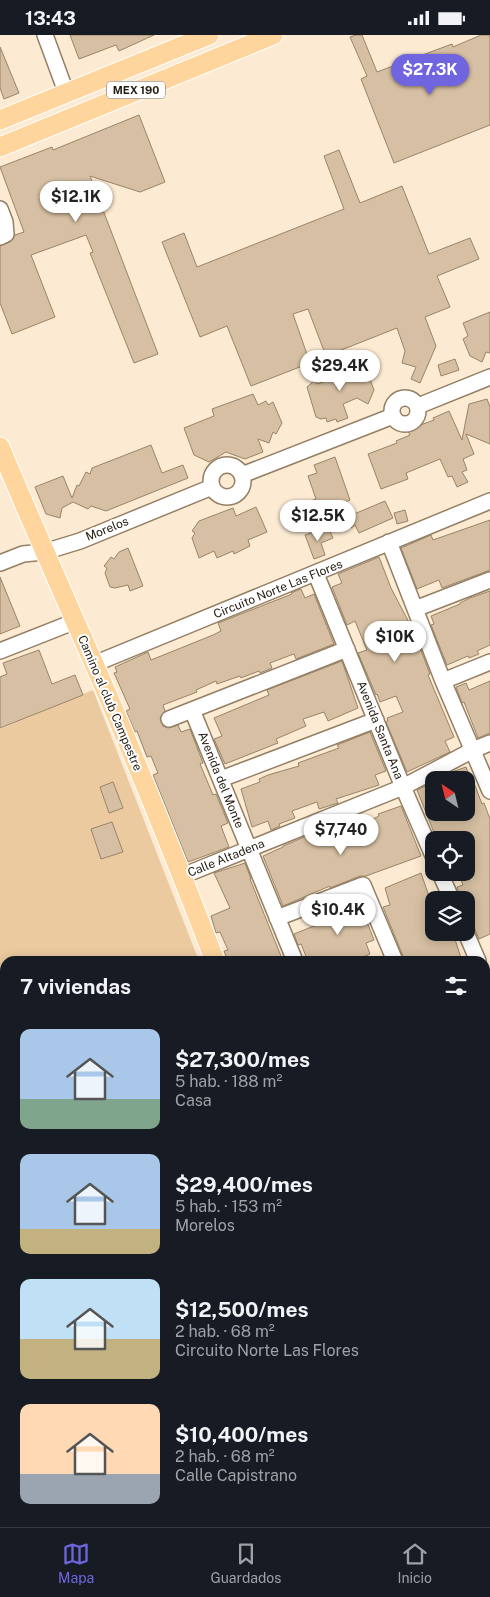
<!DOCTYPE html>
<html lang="es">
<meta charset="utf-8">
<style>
body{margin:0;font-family:"Public Sans",sans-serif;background:#20242c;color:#f1f3f6;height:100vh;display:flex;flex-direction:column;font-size:19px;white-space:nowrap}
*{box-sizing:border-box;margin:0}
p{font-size:16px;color:#9ea1a6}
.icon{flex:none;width:28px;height:28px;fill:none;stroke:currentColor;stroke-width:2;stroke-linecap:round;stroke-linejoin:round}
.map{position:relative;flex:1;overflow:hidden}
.drawer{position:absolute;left:0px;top:921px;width:490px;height:571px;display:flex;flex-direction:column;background:#171b24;border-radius:15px 15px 0 0;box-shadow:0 2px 12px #0003}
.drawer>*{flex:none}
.needle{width:32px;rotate:325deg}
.buttons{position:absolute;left:425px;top:736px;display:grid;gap:10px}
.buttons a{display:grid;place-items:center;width:50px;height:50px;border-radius:10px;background:#171b24;box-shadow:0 2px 12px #0003;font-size:25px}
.price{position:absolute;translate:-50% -42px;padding:0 11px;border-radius:18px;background:#fff;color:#222;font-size:16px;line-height:32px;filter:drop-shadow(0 1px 2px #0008)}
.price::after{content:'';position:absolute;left:50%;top:30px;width:15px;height:11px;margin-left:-8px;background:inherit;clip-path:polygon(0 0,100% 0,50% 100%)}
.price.on{background:#7165df;color:#fff}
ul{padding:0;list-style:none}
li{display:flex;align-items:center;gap:15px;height:125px;padding:0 20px}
li span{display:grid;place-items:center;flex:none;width:140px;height:100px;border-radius:10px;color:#555}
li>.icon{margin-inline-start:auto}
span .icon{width:60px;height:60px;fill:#fffc;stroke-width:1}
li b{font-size:21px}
h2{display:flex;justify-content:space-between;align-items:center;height:60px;padding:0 20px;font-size:21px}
.status{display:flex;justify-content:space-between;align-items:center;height:35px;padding:0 25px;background:#171b24;direction:ltr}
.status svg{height:14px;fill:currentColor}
.tabs{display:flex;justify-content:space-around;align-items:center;height:70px;border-top:1px solid #363941;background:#171b24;font-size:14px;color:#9ea1a6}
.tabs a{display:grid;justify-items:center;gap:2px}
.tabs .on{color:#7165df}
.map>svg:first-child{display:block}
.green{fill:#ecca9f}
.building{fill:#d6bfa2;stroke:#998469}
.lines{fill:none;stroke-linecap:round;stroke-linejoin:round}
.minor-casing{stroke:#947f64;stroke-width:18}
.major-casing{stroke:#fff;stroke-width:21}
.minor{stroke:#fff;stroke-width:15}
.major{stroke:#fdd59d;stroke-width:19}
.labels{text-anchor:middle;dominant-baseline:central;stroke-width:4;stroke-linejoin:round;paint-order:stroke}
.shield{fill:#fff;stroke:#655f58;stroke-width:1}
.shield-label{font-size:11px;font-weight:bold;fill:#231b10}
.street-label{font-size:12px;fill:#231b10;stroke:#fff}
</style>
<div class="status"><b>13:43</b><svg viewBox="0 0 49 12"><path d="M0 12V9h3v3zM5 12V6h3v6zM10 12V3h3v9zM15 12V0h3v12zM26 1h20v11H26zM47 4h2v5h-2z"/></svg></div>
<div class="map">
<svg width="490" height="1492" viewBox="0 0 490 1492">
<rect width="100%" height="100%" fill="#fcead2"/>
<!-- green -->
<path class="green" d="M93,655L199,926H5V1213L0,1196V694Z"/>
<!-- building -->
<path class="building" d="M70,0H154L119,16L116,10L79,24Z
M356,0H362L377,37L452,9L453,12L481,0H490V90L394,128L361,44L367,41L350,2Z
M0,12L19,58L4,64L0,53Z
M139,80L165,147L140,157L90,141L158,319L134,328L90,218L93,217L86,200L31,220L55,282L12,299L0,268V211L10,207L15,200L24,197L0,132L52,112L53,115Z
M339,115L360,168L402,151L429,219L470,203L479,224L437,241L450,272L425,282L436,311L420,348L411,344L416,332L402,328L405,316L397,293L326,321L308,274L293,279L310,328L251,351L227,291L200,302L162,207L184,198L197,232L344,174L324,121Z
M490,277V318L486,317L482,327L470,321L463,304L468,301L463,288Z
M368,323L360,339L369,342L374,355L368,369L357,363L343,369L348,383L337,387L336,384L327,387L326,383L321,384L316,382L307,352L315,345L317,349L335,343L333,338Z
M455,324L459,335L441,341L438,330Z
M253,359L258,370L266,366L268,370L273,367L282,388L276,399L273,397L269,408L258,404L263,417L245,424L226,417L209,427L194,420L184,393L214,381L212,374Z
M487,364L490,372V409L466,399L474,419L463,424L467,435L462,437L468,447L457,452L452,441L448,442L440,424L406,438L408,444L381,454L368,419L397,408L396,406L410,400L407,395L434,385L433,383L449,376L462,405L469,369Z
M151,410L162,438L183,430L188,443L106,476L91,471L88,474L73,467L62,473L60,483L46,479L35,452L63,441L72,463L77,450L79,451L86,437L90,439L92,433Z
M335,422L350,465L321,477L320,474L295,485L290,474L316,464L308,441L317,438L314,430Z
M385,466L393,483L359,498L355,490L351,493L347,482Z
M256,472L267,497L248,505L250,511L234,519L233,516L217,523L214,516L199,523L192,503L195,498L192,496L199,486L233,473L236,481Z
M405,475L408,486L397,489L394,478Z
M490,485V535L442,553L439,545L417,554L401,513L431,500L433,505Z
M328,492L333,503L321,508L325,520L314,524L305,500Z
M128,513L143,551L130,556L128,550L115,553L110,552L105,538L107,533L104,531L111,522L114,524L119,517Z
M379,522L391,553L414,597L430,639L428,640L454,702L445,706L450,717L407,737L386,687L388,686L387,683L403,677L396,661L380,667L377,659L376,660L358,618L367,615L355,586L347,590L332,552L342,548L338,539Z
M0,542L20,591L0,599Z
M301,554L305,563L314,559L334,609L296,624L294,619L291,620L270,628L272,633L260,638L259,636L241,643L240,641L217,649L216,646L196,655L197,657L163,670L165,676L160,683L163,691L168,693L178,690L181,697L190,694L203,728L200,729L213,760L216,759L228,788L221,791L229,812L188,827L153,740L158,738L151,721L147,722L137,696L135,697L126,676L130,674L114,638L117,637L115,632L148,617L151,625L213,600L221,596L218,588L292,559L291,558Z
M490,556V610L477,616L479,619L469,623L468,621L447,630L431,590L434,589L431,581L460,569V568L470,563Z
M39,615L52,649L75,640L83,660L0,693V642L7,639L3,628Z
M342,626L358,673L328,686L324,677L303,684L306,691L276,704L278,708L225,729L214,704L222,701L214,683L269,660L267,655Z
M490,646V698L478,703L464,667L462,668L456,652L466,648L469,655Z
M370,697L386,736L375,740L379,750L336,764L338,768L319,774L317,767L292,776L295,783L279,789L280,791L271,795L268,786L252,792L241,754L260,747L259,744L268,740L299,731L298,728L339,713L337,710Z
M466,732L471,745H436L449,738Z
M113,747L123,773L109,778L100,752Z
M434,747V778H466V751L474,748L482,769L484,768L490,784V899L479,904L466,874V865H462L457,852L463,850L458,838H466V805H437L417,755Z
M401,771L421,821L366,841H360L330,853V851L283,871L263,821L283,812V811L316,797L331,792L333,799L373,784L379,781L378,779Z
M112,787L123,817L101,824L91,794Z
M245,828L251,844H250L283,926H228L224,916L228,915L220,897L216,898L211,881L230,873L214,838Z
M421,838L429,861L434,859V898H453L462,926H437L436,923L428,926H405L383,872L390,870L385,853Z
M358,864L374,905L366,908L370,919L354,926H308L301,909L298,910L294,899L329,885L326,877Z"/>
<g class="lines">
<!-- minor casing -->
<g class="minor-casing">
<path id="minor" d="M45,0L66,57
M0,174L5,187L6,199L0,202
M392 376a13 13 0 1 1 26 0a13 13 0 1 1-26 0Z
M418,371L490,342
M211 446a16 16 0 1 1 32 0a16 16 0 1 1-32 0Z
M242,440L393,381
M389,507L443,646L490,756
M0,528L23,519L44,517L80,506L212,452
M316,539L403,752L434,823
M415,574L490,545
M0,616L76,586
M94,629L490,466
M443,646L490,627
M192,675L295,926
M169,684L347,614
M221,744L376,685
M440,838L452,865
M182,841L403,752L473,715L490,708
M277,883L363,850L395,926
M466,898L478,926
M485,942L490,956
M485,1022L490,1020
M485,1159L490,1156
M0,1225L5,1243
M485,1240L490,1237
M485,1266L490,1263
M485,1443L490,1441
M78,1488L79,1492"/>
</g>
<!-- major casing -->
<g class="major-casing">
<path id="major" d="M0,85L209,0
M0,112L273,0
M0,412C24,470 50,528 75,586C125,697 171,812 215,926
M467,1488L471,1492"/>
</g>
<!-- minor -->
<use href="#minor" class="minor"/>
<!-- major -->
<use href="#major" class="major"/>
</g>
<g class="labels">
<!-- shield labels -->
<rect class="shield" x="107" y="46.5" width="58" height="17" rx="4"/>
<g class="shield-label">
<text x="136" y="55">MEX 190</text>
</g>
<!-- street labels -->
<g class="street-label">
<text transform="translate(107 494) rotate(-22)">Morelos</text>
<text transform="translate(278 554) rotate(-22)">Circuito Norte Las Flores</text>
<text transform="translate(110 668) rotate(67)">Camino al club Campestre</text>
<text transform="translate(380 695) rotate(68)">Avenida Santa Ana</text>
<text transform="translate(221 745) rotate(68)">Avenida del Monte</text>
<text transform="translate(226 823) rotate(-22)">Calle Altadena</text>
</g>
</g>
</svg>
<div class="buttons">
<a><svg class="needle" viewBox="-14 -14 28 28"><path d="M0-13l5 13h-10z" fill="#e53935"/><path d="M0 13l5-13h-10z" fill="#9ea1a6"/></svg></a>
<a><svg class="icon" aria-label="locate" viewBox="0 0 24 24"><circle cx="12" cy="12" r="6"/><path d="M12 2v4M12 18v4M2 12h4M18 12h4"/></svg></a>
<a><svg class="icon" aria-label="layers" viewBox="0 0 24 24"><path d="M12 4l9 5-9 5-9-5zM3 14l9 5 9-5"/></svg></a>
</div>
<b class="price on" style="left:430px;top:61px">$27.3K</b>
<b class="price" style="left:76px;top:188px">$12.1K</b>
<b class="price" style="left:340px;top:357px">$29.4K</b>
<b class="price" style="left:318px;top:507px">$12.5K</b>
<b class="price" style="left:395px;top:628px">$10K</b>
<b class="price" style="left:341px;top:821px">$7,740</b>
<b class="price" style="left:338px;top:901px">$10.4K</b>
<section class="drawer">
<h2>7 viviendas<svg class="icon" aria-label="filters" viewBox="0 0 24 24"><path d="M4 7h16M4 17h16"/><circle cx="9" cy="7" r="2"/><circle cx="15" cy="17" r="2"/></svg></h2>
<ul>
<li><span style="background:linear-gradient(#a9c7e8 70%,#7fa58c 0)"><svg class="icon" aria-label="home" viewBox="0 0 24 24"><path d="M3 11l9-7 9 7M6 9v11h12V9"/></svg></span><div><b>$27,300/mes</b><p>5 hab. · 188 m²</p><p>Casa</p></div></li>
<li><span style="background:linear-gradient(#a9c7e8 75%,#c2b280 0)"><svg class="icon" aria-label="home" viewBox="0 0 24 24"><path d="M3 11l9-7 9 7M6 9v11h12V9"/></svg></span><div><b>$29,400/mes</b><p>5 hab. · 153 m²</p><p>Morelos</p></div></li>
<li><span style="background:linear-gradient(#bfe0f5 60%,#c2b280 0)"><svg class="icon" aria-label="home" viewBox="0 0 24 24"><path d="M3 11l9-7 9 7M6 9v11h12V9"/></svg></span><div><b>$12,500/mes</b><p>2 hab. · 68 m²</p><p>Circuito Norte Las Flores</p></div></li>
<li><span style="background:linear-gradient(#ffd9b3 70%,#9aa5b1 0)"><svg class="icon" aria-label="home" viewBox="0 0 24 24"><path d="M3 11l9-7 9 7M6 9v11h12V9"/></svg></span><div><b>$10,400/mes</b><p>2 hab. · 68 m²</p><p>Calle Capistrano</p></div></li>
</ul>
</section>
</div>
<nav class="tabs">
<a class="on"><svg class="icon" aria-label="map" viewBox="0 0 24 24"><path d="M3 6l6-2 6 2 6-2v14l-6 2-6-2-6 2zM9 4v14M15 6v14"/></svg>Mapa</a>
<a><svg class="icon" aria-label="saved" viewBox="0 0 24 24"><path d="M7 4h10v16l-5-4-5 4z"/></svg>Guardados</a>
<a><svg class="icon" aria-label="home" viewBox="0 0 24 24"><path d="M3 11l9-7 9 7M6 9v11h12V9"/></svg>Inicio</a>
</nav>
